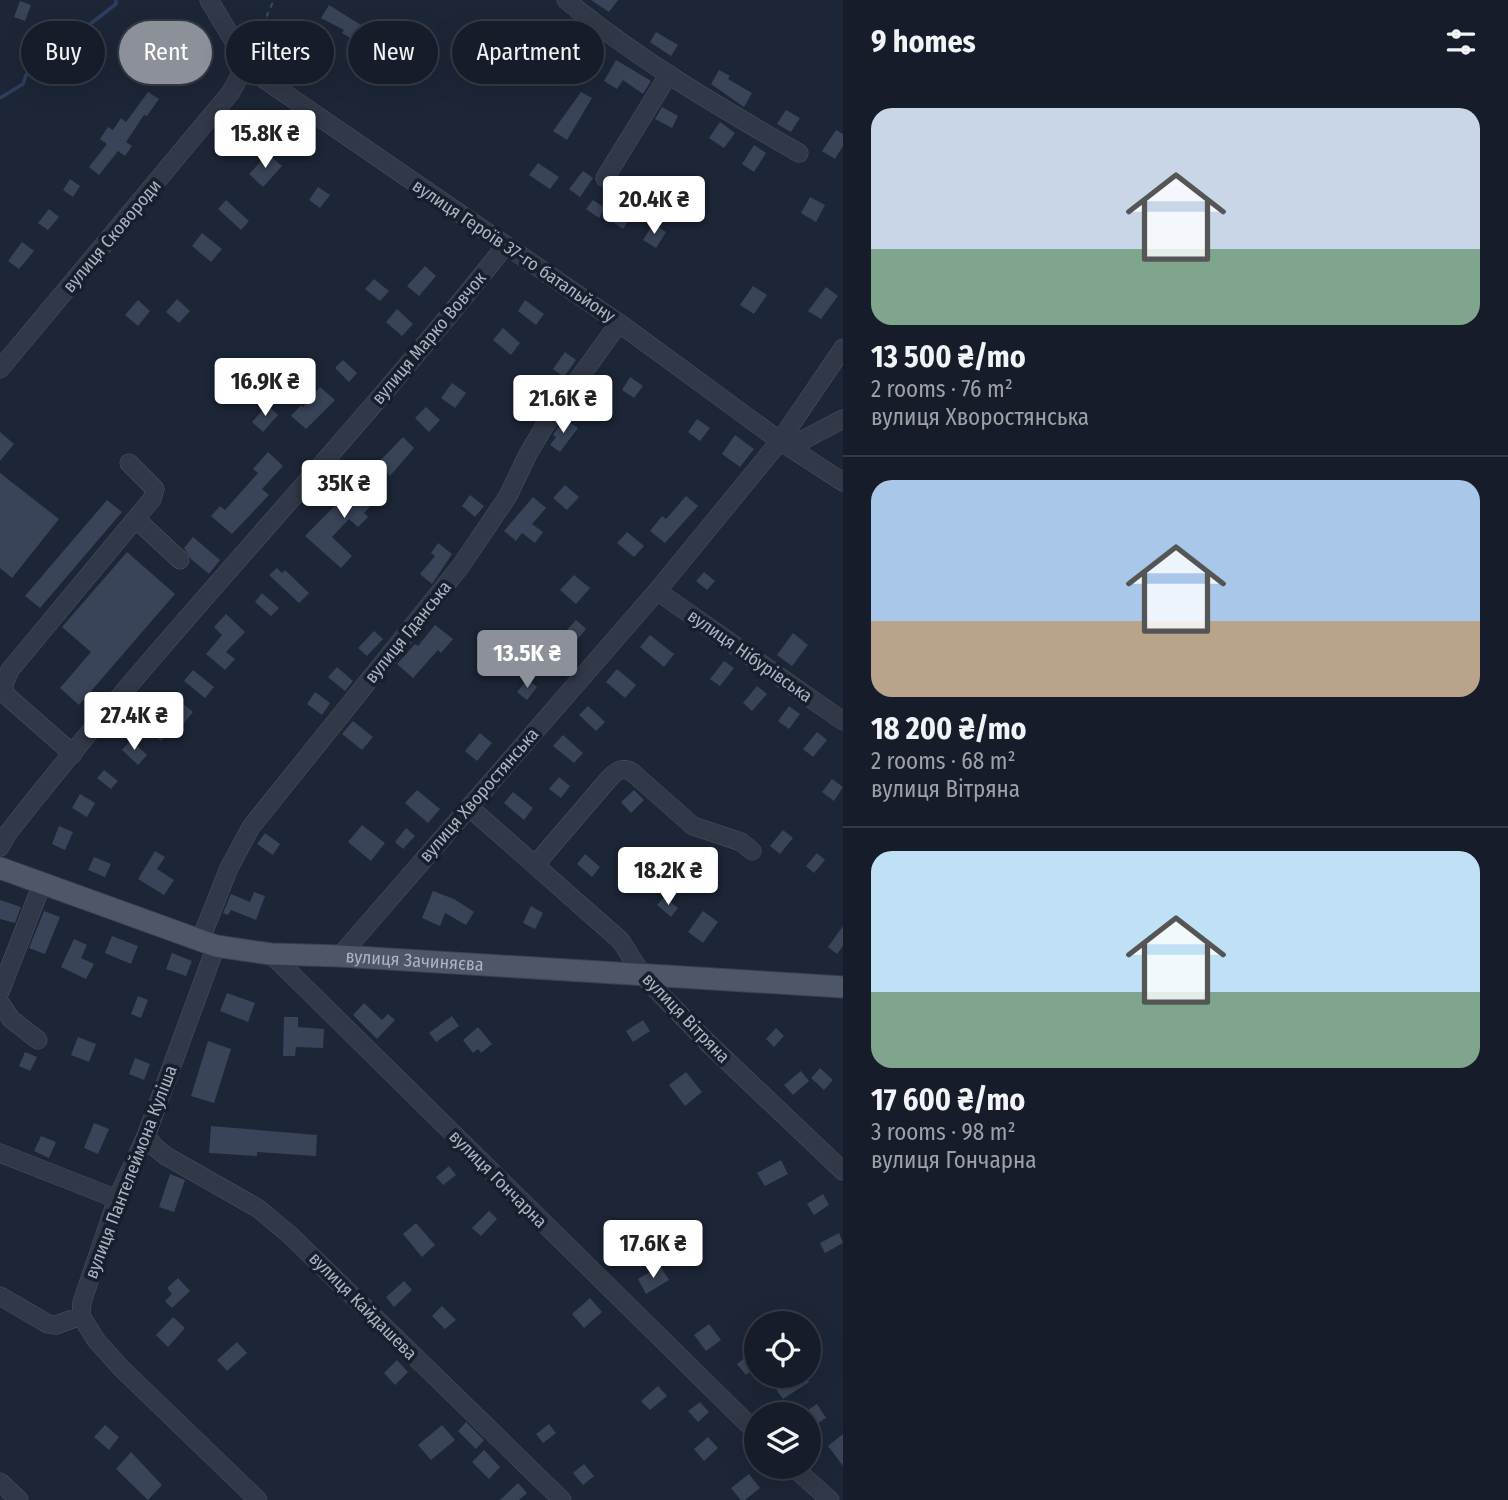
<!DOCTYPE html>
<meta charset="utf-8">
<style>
body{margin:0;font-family:"Fira Sans Condensed",sans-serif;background:#1f2531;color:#f1f3f6;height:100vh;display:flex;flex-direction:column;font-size:26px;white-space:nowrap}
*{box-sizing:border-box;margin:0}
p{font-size:23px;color:#9ea1a8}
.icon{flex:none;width:38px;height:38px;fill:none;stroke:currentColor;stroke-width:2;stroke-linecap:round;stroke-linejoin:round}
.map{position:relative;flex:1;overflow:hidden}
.sheet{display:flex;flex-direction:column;background:#161c29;width:665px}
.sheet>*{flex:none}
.hud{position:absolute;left:21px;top:21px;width:665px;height:63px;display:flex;gap:14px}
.controls{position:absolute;left:744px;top:1311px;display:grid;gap:14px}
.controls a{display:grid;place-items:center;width:77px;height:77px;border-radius:50%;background:#161c29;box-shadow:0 7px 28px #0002,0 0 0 2px #353a46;font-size:35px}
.price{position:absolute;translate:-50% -60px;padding:0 16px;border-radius:7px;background:#fff;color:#222;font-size:23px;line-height:46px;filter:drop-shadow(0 2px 4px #0008)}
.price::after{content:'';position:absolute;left:50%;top:42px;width:21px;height:16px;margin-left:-10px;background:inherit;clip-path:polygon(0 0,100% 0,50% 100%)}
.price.selected{background:#8c9099;color:#fff}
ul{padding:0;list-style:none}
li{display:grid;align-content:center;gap:14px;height:371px;padding:0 28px}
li+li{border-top:2px solid #353a46}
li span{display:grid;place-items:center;height:217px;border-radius:21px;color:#555}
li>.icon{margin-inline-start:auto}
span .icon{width:126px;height:126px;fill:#fffc;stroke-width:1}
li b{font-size:30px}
h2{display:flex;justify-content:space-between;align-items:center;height:84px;padding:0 28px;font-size:30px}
.pill{padding:0 24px;border-radius:32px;background:#161c29;box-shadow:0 7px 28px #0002,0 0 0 2px #353a46;font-size:24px;line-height:63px}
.pill.selected{background:#8c9099;color:#fff}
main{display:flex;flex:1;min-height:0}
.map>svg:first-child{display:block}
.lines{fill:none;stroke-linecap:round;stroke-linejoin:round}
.stream{stroke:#2d3e5e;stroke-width:3.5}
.building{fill:#394458}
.minor-casing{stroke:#4b5363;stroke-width:19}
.major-casing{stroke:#3a4251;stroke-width:23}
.path{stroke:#3a4f53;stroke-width:2;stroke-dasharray:5 5;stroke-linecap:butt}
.minor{stroke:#313848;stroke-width:18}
.major{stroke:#4e5768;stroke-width:21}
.labels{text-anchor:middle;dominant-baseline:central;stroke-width:7;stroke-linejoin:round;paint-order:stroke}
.street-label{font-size:18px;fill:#aab3c5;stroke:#171e2c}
</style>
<main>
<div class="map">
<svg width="843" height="1500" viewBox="0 0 843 1500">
<rect width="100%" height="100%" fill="#1d2637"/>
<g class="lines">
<!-- stream -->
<path class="stream" d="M0,98L23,84L26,75L53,67L77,45L89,25L116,4V0"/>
</g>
<!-- building -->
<path class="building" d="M591,0H618L609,12Z
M20,1L31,5L25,21L14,17Z
M329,5L361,25L359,28L378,39L372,51L342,33L344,30L321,18Z
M656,32L678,45L671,56L650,42Z
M616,60L651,81L643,94L623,80L617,89L604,81Z
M719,70L730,76L728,79L752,93L744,107L711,84Z
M148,92L159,99L147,116L144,115L126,142L132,146L125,156L118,151L99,175L89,167L107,144L100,139L108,127L113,130L121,118L126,122Z
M581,92L592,98L567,140L553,131Z
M662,107L678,116L672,128L655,119Z
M786,110L800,118L791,132L777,124Z
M720,122L735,133L724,148L709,138Z
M836,130L843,134V146L835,159L822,151Z
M754,145L766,153L754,172L742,164Z
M268,154L282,166L263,187L249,174Z
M538,163L559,177L550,189L529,175Z
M583,171L593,178L580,197L569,189Z
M70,179L80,186L73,197L63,190Z
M318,187L330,195L320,208L309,200Z
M621,196L637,207L623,229L607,218Z
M810,197L825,205L816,222L801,213Z
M226,200L249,221L241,230L218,209Z
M593,200L605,208L599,218L586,209Z
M49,209L59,217L48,230L38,223Z
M653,224L666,232L656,248L643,240Z
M202,233L222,249L211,262L192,246Z
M22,242L34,251L19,269L8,261Z
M425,266L436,276L419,296L407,286Z
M374,279L389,291L380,301L365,289Z
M753,286L767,295L754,314L740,305Z
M826,287L838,296L821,319L808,311Z
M177,299L190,311L179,323L166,312Z
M138,300L150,311L138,326L125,315Z
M525,300L544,314L536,325L518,311Z
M397,309L413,324L402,336L386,322Z
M503,328L520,343L511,355L493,340Z
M565,352L576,360L564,377L553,369Z
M343,360L357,373L349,382L335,368Z
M630,377L643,386L634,398L622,390Z
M452,383L466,393L455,408L441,398Z
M320,387L335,400L306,429L291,416L301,405L303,407Z
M523,400L536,408L529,418L517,410Z
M267,405L278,415L263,432L252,422Z
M426,407L440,420L429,432L415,418Z
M564,418L578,428L560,452L550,445L556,437L553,435Z
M697,419L710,428L700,441L688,432Z
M0,432L14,444L0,461Z
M735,435L754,449L740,467L722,454Z
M403,437L414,448L390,476L377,464Z
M268,452L283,466L262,489L269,495L232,534L211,516L220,506L225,510L258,473L253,469Z
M0,473L59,519L12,578L0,568Z
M364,476L382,494L364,513L368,517L358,527L349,519L332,537L352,556L341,568L305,536Z
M565,485L579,497L567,510L553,498Z
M470,495L484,506L475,517L462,506Z
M686,496L698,506L665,543L650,531L662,516L666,519Z
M533,497L546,508L532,524L543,532L535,543L522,533L516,541L504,531Z
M107,500L122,512L40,608L25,596Z
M627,532L644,546L634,557L617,543Z
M193,537L220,560L209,574L191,559L184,548Z
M438,543L452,554L432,584L420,574L435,556L431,553Z
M127,552L175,594L79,705L60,688L91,652L62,627Z
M277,568L282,573L285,570L309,593L299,603L269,575Z
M704,572L715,581L707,590L696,581Z
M574,575L590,588L576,604L560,590Z
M262,593L279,608L271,616L255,602Z
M226,614L245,632L226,652L235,659L225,670L206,654L222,635L214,627Z
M576,620L586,629L576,641L565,632Z
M435,625L453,639L441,653L438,650L413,678L397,664L415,644L418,646Z
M374,631L383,639L367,656L358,648Z
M793,633L808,645L792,666L777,655Z
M650,635L674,654L664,667L640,647Z
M724,661L734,668L720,686L710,679Z
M337,667L353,681L345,691L328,677Z
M617,669L636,685L625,698L606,682Z
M193,670L214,687L205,698L184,681Z
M528,679L537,687L527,700L517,692Z
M757,686L767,694L752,711L743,703Z
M315,692L330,703L322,715L307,704Z
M175,697L193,712L184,723L180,719L161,741L146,728L154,718L156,720Z
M588,706L605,722L596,731L579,715Z
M789,706L800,714L789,729L778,721Z
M353,721L373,737L362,750L342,734Z
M817,732L827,740L813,757L803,749Z
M480,733L492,743L477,761L465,751Z
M563,735L583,753L574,763L553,746Z
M131,740L147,755L138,765L122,750Z
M104,770L118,781L111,789L97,778Z
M559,777L570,786L561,798L549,789Z
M832,779L843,787L834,801L822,792Z
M417,790L440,809L428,823L405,803Z
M634,790L644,800L631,813L621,802Z
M513,792L533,808L524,820L504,803Z
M80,794L95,803L87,817L72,808Z
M362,825L385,843L371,861L348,842Z
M59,826L73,832L65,850L52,844Z
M406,828L415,836L403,849L395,842Z
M783,830L793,838L780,854L770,846Z
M265,833L280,844L273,855L257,844Z
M155,851L165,857L157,869L174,880L164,895L138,879Z
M817,853L825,860L814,873L806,866Z
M585,854L600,867L592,877L577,864Z
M94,857L111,864L105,877L88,870Z
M433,891L454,899L474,912L466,925L445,913L440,926L422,918Z
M254,892L265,896L256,920L231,910L228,915L223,913L231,894L250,902Z
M664,897L678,908L671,917L657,905Z
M0,900L21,907L15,923L0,919Z
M531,906L543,913L535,929L523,923Z
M44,911L60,917L45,954L29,948Z
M703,911L718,922L703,943L688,932Z
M843,926V946L837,954L828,947Z
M112,936L138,946L131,964L105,953Z
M74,939L87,945L81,958L94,964L86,979L61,967Z
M172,953L192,961L186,976L166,969Z
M227,993L255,1003L248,1022L220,1011Z
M138,996L148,1000L141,1018L131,1014Z
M364,1003L382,1020L388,1014L395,1020L377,1039L353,1015Z
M452,1016L459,1026L436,1042L429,1033Z
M284,1017H298V1027L324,1029L323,1048L296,1047L295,1056H283Z
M643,1020L650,1031L633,1042L626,1031Z
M478,1027L492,1044L481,1053L478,1049L473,1053L463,1040Z
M776,1028L784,1036L774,1047L766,1039Z
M78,1037L96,1044L89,1062L71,1055Z
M208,1041L231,1049L214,1103L191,1096Z
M25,1052L37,1057L30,1071L19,1066Z
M135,1058L150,1064L144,1080L129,1074Z
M820,1068L833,1080L824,1090L811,1078Z
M801,1071L809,1081L793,1095L784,1085Z
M686,1072L702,1092L685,1106L669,1085Z
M94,1123L109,1129L98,1154L84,1148Z
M211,1126L317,1135L316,1156L257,1152V1156L209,1153Z
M41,1136L56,1142L49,1158L34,1151Z
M781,1160L788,1174L765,1186L757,1173Z
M449,1166L456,1175L443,1185L436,1177Z
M170,1174L185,1180L174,1212L159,1207Z
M823,1194L829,1205L814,1215L807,1204Z
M489,1211L497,1219L481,1236L472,1228Z
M416,1223L435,1245L422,1257L403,1234Z
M839,1233L843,1243L825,1253L820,1243Z
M660,1266L669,1280L646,1294L638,1279Z
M178,1278L190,1291L172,1308L165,1301L172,1294L167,1288Z
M404,1281L412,1290L394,1307L386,1297Z
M590,1298L602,1312L584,1328L572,1314Z
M442,1306L456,1320L445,1329L432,1316Z
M173,1317L185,1328L168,1347L156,1335Z
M709,1324L721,1340L706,1351L694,1335Z
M237,1342L247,1353L227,1371L217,1360Z
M752,1352L756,1357V1367L746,1375L737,1364Z
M397,1360L408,1372L395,1385L384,1373Z
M787,1376H805L809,1382L783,1399L773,1385Z
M658,1386L667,1396L650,1410L641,1401Z
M700,1402L709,1412L698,1422L688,1411Z
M817,1404L826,1418L808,1429V1410Z
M466,1422L484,1440L476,1449L458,1431Z
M549,1424L556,1433L543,1443L536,1434Z
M105,1425L119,1437L109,1450L94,1437Z
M442,1425L455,1440L431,1460L418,1445Z
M843,1434V1466L828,1446Z
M708,1437L718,1448L704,1461L694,1449Z
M484,1450L500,1467L489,1479L472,1462Z
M131,1452L162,1485L148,1500L116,1469Z
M584,1464L594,1476L583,1485L573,1473Z
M749,1474L760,1488L745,1500H741L731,1488Z
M518,1483L527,1493L519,1500H500Z"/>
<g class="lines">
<!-- minor casing -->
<g class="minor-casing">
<path id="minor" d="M209,0L241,53L245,66L619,323L780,441L843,482
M566,0C637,59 719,107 799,153
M605,178L669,74
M0,369L231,92L245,66
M780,441L803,440L843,419
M136,519L180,560
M657,591L843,721
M73,754L7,696L3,686L10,670L152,499L155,489L129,463
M469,807L621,941L643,976L707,1042L843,1171
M0,847L8,833C166,631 346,447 506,245
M535,865L607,781C615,772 622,765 633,773L693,826L741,842L752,851
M200,941L229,868L251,827L460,567L508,496L528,454L544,427L619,323
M216,946L146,1136L117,1199L82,1302L81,1316L96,1340L121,1368L258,1500
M271,954L756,1432
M340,956L657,591L780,441L843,348
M0,992L42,884
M0,1003L11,1019L38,1040
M146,1136L156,1148L166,1156L259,1209L291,1236L562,1500
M0,1153L117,1199
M0,1296L48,1324L56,1325L81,1316
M792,1466L830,1500
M0,1482L19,1500"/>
</g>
<!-- major casing -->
<g class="major-casing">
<g id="major">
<path id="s1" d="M0,868L216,946L271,954L340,956L843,987"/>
</g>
</g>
<!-- path -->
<path class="path" d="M254,44L274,0"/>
<!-- minor -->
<use href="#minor" class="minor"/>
<!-- major -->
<use href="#major" class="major"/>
</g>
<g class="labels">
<!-- street labels -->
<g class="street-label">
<text transform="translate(112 236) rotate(-50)">вулиця Сковороди</text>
<text transform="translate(514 251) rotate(34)">вулиця Героїв 37-го батальйону</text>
<text transform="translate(429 338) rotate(-50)">вулиця Марко Вовчок</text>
<text transform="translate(408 632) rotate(-51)">вулиця Гданська</text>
<text transform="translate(750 656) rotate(35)">вулиця Нібурівська</text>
<text transform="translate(479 795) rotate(-49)">вулиця Хворостянська</text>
<text stroke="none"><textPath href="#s1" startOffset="429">вулиця Зачиняєва</textPath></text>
<text transform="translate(686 1018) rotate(46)">вулиця Вітряна</text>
<text transform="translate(131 1172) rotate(-69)">вулиця Пантелеймона Куліша</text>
<text transform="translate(498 1179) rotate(45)">вулиця Гончарна</text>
<text transform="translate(363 1306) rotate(45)">вулиця Кайдашева</text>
</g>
</g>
</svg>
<div class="controls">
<a><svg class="icon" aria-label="locate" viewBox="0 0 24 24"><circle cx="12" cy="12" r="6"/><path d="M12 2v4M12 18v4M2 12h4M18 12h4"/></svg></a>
<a><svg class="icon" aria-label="layers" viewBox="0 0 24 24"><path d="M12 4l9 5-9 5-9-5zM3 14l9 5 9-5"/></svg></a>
</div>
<b class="price" style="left:265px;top:170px">15.8K ₴</b>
<b class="price" style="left:654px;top:236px">20.4K ₴</b>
<b class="price" style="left:265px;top:418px">16.9K ₴</b>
<b class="price" style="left:563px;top:435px">21.6K ₴</b>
<b class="price" style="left:344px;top:520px">35K ₴</b>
<b class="price selected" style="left:527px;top:690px">13.5K ₴</b>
<b class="price" style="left:134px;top:752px">27.4K ₴</b>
<b class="price" style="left:668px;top:907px">18.2K ₴</b>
<b class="price" style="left:653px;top:1280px">17.6K ₴</b>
<div class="hud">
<a class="pill">Buy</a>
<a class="pill selected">Rent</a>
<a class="pill">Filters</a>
<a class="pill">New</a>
<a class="pill">Apartment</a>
</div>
</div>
<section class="sheet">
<h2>9 homes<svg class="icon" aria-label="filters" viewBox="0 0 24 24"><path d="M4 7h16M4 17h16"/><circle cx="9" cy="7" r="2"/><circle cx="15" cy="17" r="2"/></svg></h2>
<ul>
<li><span style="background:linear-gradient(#c9d6e8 65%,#7fa58c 0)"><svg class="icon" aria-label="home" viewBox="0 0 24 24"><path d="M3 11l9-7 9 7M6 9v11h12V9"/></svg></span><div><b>13 500 ₴/mo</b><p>2 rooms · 76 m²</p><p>вулиця Хворостянська</p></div></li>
<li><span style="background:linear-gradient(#a9c7e8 65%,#b9a48a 0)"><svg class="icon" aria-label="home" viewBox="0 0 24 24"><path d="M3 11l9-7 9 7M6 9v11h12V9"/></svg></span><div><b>18 200 ₴/mo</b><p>2 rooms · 68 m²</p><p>вулиця Вітряна</p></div></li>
<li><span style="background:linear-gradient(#bfe0f5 65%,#7fa58c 0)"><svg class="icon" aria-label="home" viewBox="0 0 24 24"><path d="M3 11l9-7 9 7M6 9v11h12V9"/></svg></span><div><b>17 600 ₴/mo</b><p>3 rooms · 98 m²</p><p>вулиця Гончарна</p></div></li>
</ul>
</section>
</main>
